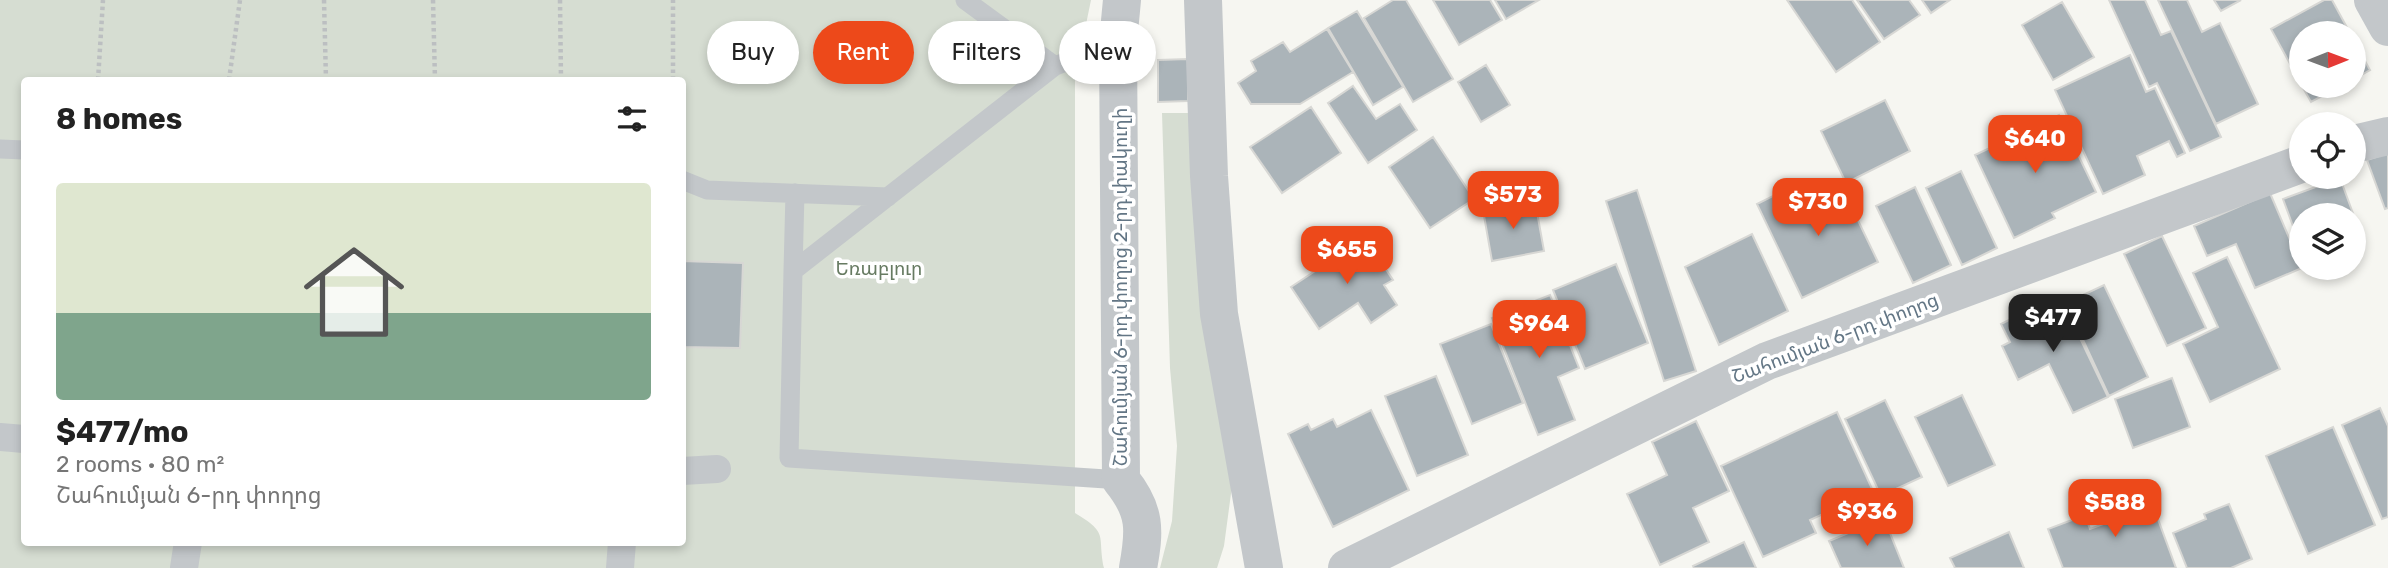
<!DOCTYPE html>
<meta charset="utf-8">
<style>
body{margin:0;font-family:Rubik,"Noto Sans Armenian",sans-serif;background:#f6f6f6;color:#222;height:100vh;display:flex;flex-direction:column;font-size:26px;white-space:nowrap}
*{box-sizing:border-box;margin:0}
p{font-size:23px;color:#767676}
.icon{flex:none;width:38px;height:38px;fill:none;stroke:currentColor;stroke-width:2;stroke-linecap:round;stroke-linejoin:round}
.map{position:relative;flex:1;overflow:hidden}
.panel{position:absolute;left:21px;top:77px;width:665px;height:469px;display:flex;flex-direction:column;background:#fff;border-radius:7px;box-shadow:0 4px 10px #0003}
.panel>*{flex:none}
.banner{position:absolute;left:707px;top:21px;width:665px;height:63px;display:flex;gap:14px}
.needle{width:46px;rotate:89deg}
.tools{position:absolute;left:2289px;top:21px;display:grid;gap:14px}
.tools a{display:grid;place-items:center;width:77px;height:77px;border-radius:50%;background:#fff;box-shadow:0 4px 10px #0003;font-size:35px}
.price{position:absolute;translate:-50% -60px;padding:0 16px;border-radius:14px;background:#ed491a;color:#fff;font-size:23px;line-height:46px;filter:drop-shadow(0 2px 4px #0008)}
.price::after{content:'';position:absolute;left:50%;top:42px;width:21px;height:16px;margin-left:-10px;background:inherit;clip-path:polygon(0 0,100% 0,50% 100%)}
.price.on{background:#222;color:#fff}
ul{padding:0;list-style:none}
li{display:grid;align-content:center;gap:14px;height:371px;padding:0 35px}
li+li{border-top:2px solid #e0e0e0}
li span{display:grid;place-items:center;height:217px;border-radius:7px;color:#555}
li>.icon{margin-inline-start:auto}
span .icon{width:126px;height:126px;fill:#fffc;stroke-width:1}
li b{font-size:30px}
h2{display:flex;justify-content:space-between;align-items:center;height:84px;padding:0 35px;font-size:30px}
.tag{padding:0 24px;border-radius:32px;background:#fff;box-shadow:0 4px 10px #0003;font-size:24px;line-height:63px}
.tag.on{background:#ed491a;color:#fff}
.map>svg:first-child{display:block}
.green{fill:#d6ddd2;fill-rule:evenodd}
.building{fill:#abb4b9;stroke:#d7d7d4;stroke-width:2}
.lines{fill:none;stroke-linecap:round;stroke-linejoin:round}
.path{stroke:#bcbfc1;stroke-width:4.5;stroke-dasharray:3.5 3.5;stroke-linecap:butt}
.service{stroke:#c3c7ca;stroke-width:19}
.pedestrian{stroke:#c3c7ca;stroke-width:28}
.minor{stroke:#c3c7ca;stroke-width:38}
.labels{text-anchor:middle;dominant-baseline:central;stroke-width:7;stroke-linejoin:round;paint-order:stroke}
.park-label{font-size:19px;fill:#677b62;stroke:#fff}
.street-label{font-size:19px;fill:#637685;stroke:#fff}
</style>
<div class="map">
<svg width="2388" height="568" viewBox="0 0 2388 568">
<rect width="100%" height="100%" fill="#f6f6f1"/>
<!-- green -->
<path class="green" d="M0,0H1091L1075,78V513C1110,534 1097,535 1104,568H0ZM24,80H682V542H24Z
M1162,113H1191L1232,486L1224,546L1217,568H1160L1172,521L1177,446L1170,368Z"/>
<!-- building -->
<path class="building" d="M1393,0H1406L1453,79L1413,102L1364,18Z
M1433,0H1490L1502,20L1459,45Z
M1495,0H1539L1506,19Z
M1787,0H1852L1880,42L1836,72Z
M1857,0H1909L1920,15L1884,39Z
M1922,0H1950L1931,13Z
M2109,0H2145L2161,35L2171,31L2221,137L2190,151L2157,83L2149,87Z
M2158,0H2187L2202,32L2220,23L2258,104L2216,124Z
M2214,0H2241L2221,11Z
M2324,0H2332L2350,33H2301V84L2271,29Z
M2062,2L2094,57L2053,80L2022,25Z
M1357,11L1403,87L1373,105L1328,28Z
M1327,29L1353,72L1300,104H1251L1238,83L1256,71L1251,61L1283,42L1290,52Z
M2354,41L2370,70L2354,79Z
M2130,55L2146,92L2155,88L2185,153L2177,157L2169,141L2137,156L2145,175L2103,194L2055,90Z
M1188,59V101L1158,102V60Z
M1486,65L1510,105L1481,122L1458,82Z
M1353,86L1376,119L1400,104L1417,130L1368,163L1328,103Z
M2302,86H2341L2311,102Z
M1885,100L1910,151L1846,183L1821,131Z
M1311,107L1341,153L1282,193L1250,147Z
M2059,115L2096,192L2052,213L2055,218L2014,238L1975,155Z
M1433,137L1474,199L1430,228L1389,167Z
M2388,153V208L2385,209L2367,160Z
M1961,171L1997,248L1962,265L1926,188Z
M2340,178L2358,227L2354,228V215H2301V248L2283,199Z
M1841,185L1878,262L1802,298L1757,204L1787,189L1795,206Z
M1915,187L1951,265L1913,283L1876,206Z
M1637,190L1696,371L1664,381L1606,201Z
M2270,193L2302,268L2255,288L2236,244L2207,256L2194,226Z
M1535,201L1544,251L1492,261L1483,210Z
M1752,234L1788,311L1719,345L1685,267Z
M2162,236L2206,328L2167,346L2124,254Z
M1365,238L1393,280L1384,285L1397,305L1371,323L1358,303L1319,329L1291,287Z
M2227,257L2280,369L2210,402L2183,344L2218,327L2193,273Z
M682,261L743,263L740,348L682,347Z
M1616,264L1648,343L1585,369L1553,290Z
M2104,285L2148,377L2109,396L2066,303Z
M1550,295L1579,368L1558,377L1575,420L1538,435L1492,318Z
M2047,301L2057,321L2069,315L2108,397L2073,413L2049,364L2018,380L2002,346L2010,342L2001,324Z
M1491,324L1523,403L1472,424L1440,344Z
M1436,376L1468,455L1417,476L1385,396Z
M2172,378L2190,427L2133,448L2115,399Z
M1962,395L1995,465L1948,486L1915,417Z
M1885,400L1922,477L1881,496L1845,419Z
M2380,408L2388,426V517L2382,519L2342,425Z
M1371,410L1409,490L1333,527L1288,434L1308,424L1311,430L1333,419L1337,427Z
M1837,412L1873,491L1810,520L1816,533L1763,557L1721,466Z
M1696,421L1729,491L1693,508L1709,542L1660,565L1627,494L1667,475L1652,442Z
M2333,427L2375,525L2308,554L2266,456Z
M2148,492L2176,568H2063L2048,529L2085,515L2090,529L2109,522L2104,509Z
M2229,504L2252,559L2231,568H2187L2173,533L2206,519L2204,514Z
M1884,518L1904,568H1841L1829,541Z
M2009,532L2024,568H1955L1950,558Z
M1744,542L1756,568H1694L1693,566Z"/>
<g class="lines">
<!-- path -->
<path class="path" d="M324,0L326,80
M433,0L435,80
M560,0L561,80
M98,80L103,0
M229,80L240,0
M673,80V0"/>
<!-- service -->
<path class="service" d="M965,0L1055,66
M1118,42L1055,66L793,271L789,458L1121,480
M0,149L24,150
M682,180L707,190L888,197
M793,271L795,193"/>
<!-- pedestrian -->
<path class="pedestrian" d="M0,437L24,439
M682,471L717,469
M184,568L188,542
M620,568L622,542"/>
<!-- minor -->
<path class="minor" d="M1122,0L1118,42L1121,480C1146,511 1145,530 1138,568
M1203,0L1209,176L1219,314L1264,568
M2373,0L2388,27
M2354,144L2388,136
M1347,568L1767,361L2301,164"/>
</g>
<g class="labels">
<!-- park labels -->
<g class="park-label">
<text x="879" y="268">Եռաբլուր</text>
</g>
<!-- street labels -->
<g class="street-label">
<text transform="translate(1120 287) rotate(-90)">Շահումյան 6-րդ փողոց 2-րդ փակուղի</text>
<text transform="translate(1835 338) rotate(-21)">Շահումյան 6-րդ փողոց</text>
</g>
</g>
</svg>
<div class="tools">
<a><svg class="needle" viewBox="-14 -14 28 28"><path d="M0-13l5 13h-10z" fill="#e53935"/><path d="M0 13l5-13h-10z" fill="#767676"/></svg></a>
<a><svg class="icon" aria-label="locate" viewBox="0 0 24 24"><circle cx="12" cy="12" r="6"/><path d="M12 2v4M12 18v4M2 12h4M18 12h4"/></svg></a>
<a><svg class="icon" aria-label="layers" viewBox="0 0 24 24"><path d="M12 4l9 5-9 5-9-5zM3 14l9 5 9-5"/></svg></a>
</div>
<b class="price" style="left:2035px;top:175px">$640</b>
<b class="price" style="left:1513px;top:231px">$573</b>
<b class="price" style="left:1818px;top:238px">$730</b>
<b class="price" style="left:1347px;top:286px">$655</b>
<b class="price on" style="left:2053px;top:354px">$477</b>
<b class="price" style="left:1539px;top:360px">$964</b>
<b class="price" style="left:2115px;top:539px">$588</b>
<b class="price" style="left:1867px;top:548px">$936</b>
<div class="banner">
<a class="tag">Buy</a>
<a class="tag on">Rent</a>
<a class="tag">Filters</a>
<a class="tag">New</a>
</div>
<section class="panel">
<h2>8 homes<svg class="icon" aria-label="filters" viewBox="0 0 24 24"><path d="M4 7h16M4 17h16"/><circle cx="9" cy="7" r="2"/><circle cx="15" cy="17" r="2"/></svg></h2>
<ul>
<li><span style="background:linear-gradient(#dfe7d0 60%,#7fa58c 0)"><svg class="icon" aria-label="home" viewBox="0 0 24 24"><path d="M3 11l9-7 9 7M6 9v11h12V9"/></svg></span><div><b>$477/mo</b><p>2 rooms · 80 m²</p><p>Շահումյան 6-րդ փողոց</p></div></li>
</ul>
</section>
</div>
